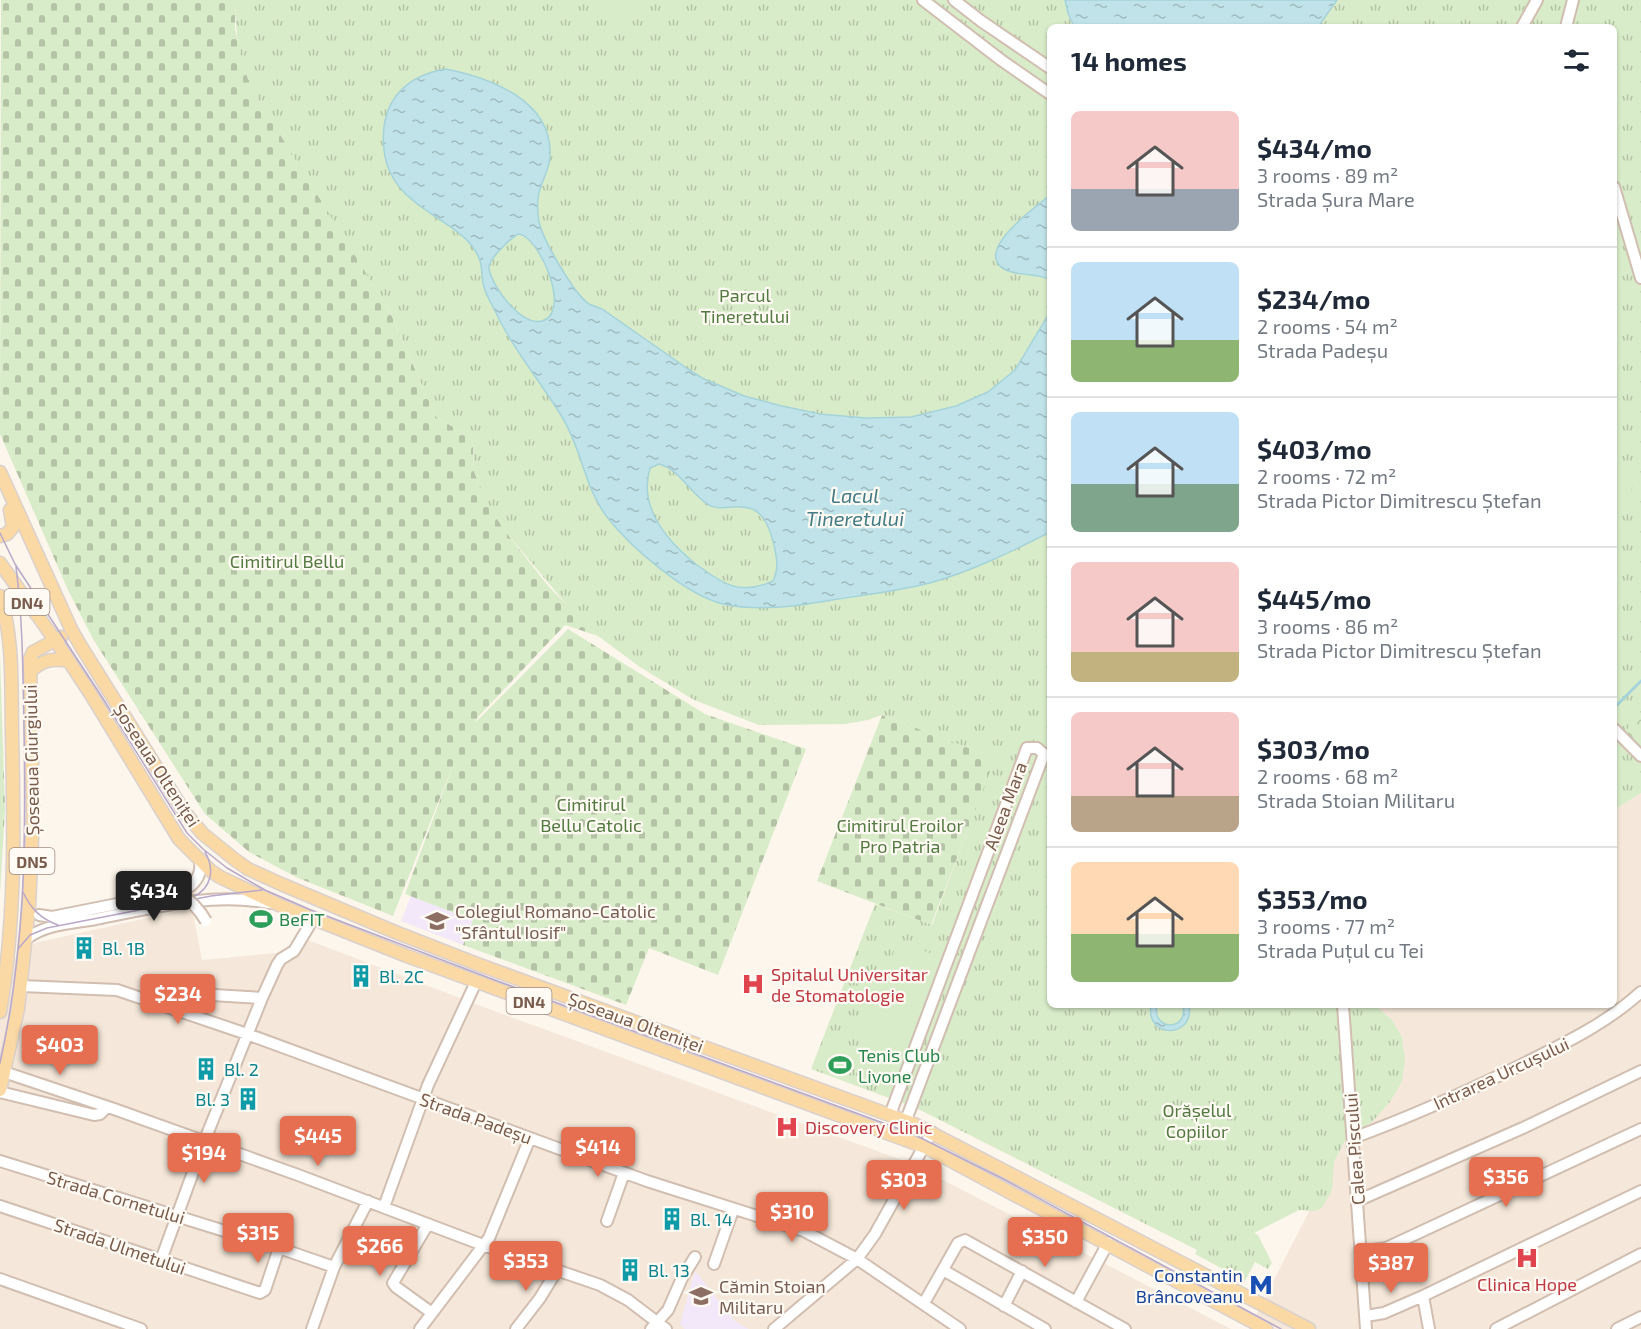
<!DOCTYPE html>
<meta charset="utf-8">
<style>
body{margin:0;font-family:"Exo 2",sans-serif;background:#f2f2f3;color:#1f2937;height:100vh;display:flex;flex-direction:column;font-size:22px;white-space:nowrap}
*{box-sizing:border-box;margin:0}
p{font-size:20px;color:#747a83}
.icon{flex:none;width:33px;height:33px;fill:none;stroke:currentColor;stroke-width:2;stroke-linecap:round;stroke-linejoin:round}
.map{position:relative;flex:1;overflow:hidden}
.panel{position:absolute;left:1047px;top:24px;width:570px;height:984px;display:flex;flex-direction:column;background:#fff;border-radius:9px;box-shadow:0 2px 4px #0004}
.panel>*{flex:none}
.price{position:absolute;translate:-50% -51px;padding:0 14px;border-radius:6px;background:#e76f51;color:#fff;font-size:20px;line-height:39px;filter:drop-shadow(0 2px 3px #0008)}
.price::after{content:'';position:absolute;left:50%;top:36px;width:18px;height:14px;margin-left:-9px;background:inherit;clip-path:polygon(0 0,100% 0,50% 100%)}
.price.on{background:#222;color:#fff}
ul{padding:0;list-style:none}
li{display:flex;align-items:center;gap:18px;height:150px;padding:0 24px}
li+li{border-top:2px solid #e0e1e3}
li span{display:grid;place-items:center;flex:none;width:168px;height:120px;border-radius:9px;color:#555}
li>.icon{margin-inline-start:auto}
span .icon{width:72px;height:72px;fill:#fffc;stroke-width:1}
li b{font-size:26px}
h2{display:flex;justify-content:space-between;align-items:center;height:72px;padding:0 24px;font-size:26px}
.map>svg:first-child{display:block}
.residential{fill:#f5e8da}
.education{fill:#f3e8fa}
.forest{fill:url(#forest-crowns)}
.cemetery{fill:url(#cemetery-stones)}
.park{fill:url(#park-tufts)}
.garden{fill:#d8ecc9}
.water{fill:url(#water-ripples);stroke:#a5d3da;stroke-width:1.5;fill-rule:evenodd}
.lines{fill:none;stroke-linecap:round;stroke-linejoin:round}
.stream{stroke:#a5d3da;stroke-width:3}
.minor-casing{stroke:#d1beb0;stroke-width:14}
.major-casing{stroke:#dad1cd;stroke-width:15}
.minor{stroke:#fff;stroke-width:10}
.major{stroke:#fbd9a5;stroke-width:12}
.tram{stroke:#b9a8c9;stroke-width:1.5}
.minor-bridge-casing{stroke:#d1beb0;stroke-width:14;stroke-linecap:butt}
.minor-bridge{stroke:#fff;stroke-width:10}
.labels{text-anchor:middle;dominant-baseline:central;stroke-width:4.5;stroke-linejoin:round;paint-order:stroke}
.shield{fill:#fffaf3;stroke:#a28b7f;stroke-width:1.5}
.shield-label{font-size:16px;font-weight:bold;fill:#7a5c4d}
.park-label{font-size:18px;fill:#537a41;stroke:#fffaf3}
.street-label{font-size:18px;fill:#7a5c4d;stroke:#fffaf3}
.education-label{font-size:18px;fill:#785e54;stroke:#fffaf3;text-anchor:start}
.leisure-label{font-size:18px;fill:#27864d;stroke:#fffaf3;text-anchor:start}
.culture-label{font-size:18px;fill:#0d838f;stroke:#fffaf3;text-anchor:start}
.health-label{font-size:18px;fill:#be3a42;stroke:#fffaf3;text-anchor:start}
.transit-label{font-size:18px;fill:#164399;stroke:#fffaf3;text-anchor:end}
.water-label{font-size:20px;font-style:italic;fill:#437c86;stroke:#fffaf3}
</style>
<div class="map">
<svg width="1641" height="1329" viewBox="0 0 1641 1329">
<defs>
<pattern id="forest-crowns" width="20" height="18" patternUnits="userSpaceOnUse" patternTransform="scale(1.5)"><rect width="20" height="18" fill="#d8ecc9"/><path d="M2 6a3 3 0 1 1 6 0M12 15a3 3 0 1 1 6 0" fill="none" stroke="#b4c2a5"/></pattern>
<pattern id="cemetery-stones" width="16" height="16" patternUnits="userSpaceOnUse" patternTransform="scale(1.5)"><rect width="16" height="16" fill="#d8ecc9"/><path d="M2 7V4a2 2 0 0 1 4 0v3zM10 15v-3a2 2 0 0 1 4 0v3z" fill="#b4c2a5"/></pattern>
<pattern id="park-tufts" width="24" height="20" patternUnits="userSpaceOnUse" patternTransform="scale(1.5)"><rect width="24" height="20" fill="#d8ecc9"/><path d="M3 7l-1-3M5 7V3M7 7l1-3M15 17l-1-3M17 17v-4M19 17l1-3" fill="none" stroke="#b4c2a5"/></pattern>
<pattern id="water-ripples" width="26" height="14" patternUnits="userSpaceOnUse" patternTransform="scale(1.5)"><rect width="26" height="14" fill="#bfe3e8"/><path d="M2 4q2-2 4 0t4 0M15 11q2-2 4 0t4 0" fill="none" stroke="#a0bbbe"/></pattern>
</defs>
<rect width="100%" height="100%" fill="#fdf6ec"/>
<!-- residential -->
<path class="residential" d="M1641,793V1329H1249L1348,1135L1392,1020L1376,1007L1614,1005V810Z
M192,908L202,960L287,952L305,939L497,1012L910,1163L1231,1329H0V968L35,943Z"/>
<!-- education -->
<path class="education" d="M411,896L473,920L463,945L401,921Z
M695,1271L735,1321L749,1329H685L680,1324Z"/>
<!-- forest -->
<path class="forest" d="M1641,716V749L1625,731Z"/>
<!-- cemetery -->
<path class="cemetery" d="M1,0H235V29L248,79L390,312L436,417L469,436L473,443L474,471L484,498L505,531L549,587L598,636L565,625L478,717L475,723L568,629L705,714L806,749L718,975L649,948L626,1005L463,945L473,920L405,894L455,760L393,916L298,878L249,852L205,814L93,639L68,590L0,434Z
M0,655L5,809L0,894Z
M882,715L996,758L931,925L817,881Z"/>
<!-- park -->
<path class="park" d="M235,0H1641V716L1622,734L1641,754V793L1614,810V27H1050V1005H1395L1377,1007L1392,1020L1402,1037L1405,1059L1402,1081L1390,1102L1371,1123L1348,1135L1334,1162L1332,1190L1322,1208L1315,1211L1299,1210L1254,1233L1258,1235L1272,1263L1268,1269L1255,1262L1245,1281L1195,1254L1197,1250L916,1108L811,1069L875,904L932,925L995,758L882,715L868,720L845,724L759,725L694,700L640,667L598,636L571,610L505,531L484,499L474,471L473,443L469,436L436,417L390,312L256,96C240,65 235,34 235,0Z"/>
<!-- garden -->
<path class="garden" d="M588,0H639L624,21Z
M1614,477L1633,486L1614,527Z
M898,941L946,959L898,1083L850,1065Z
M1157,1005H1183V1018L1174,1024L1162,1022L1156,1014Z"/>
<!-- water -->
<path class="water" d="M1065,0H1337L1318,27H1074L1068,13Z
M446,69C490,78 552,100 550,155C550,171 539,184 538,199C537,206 538,215 539,222C543,240 574,294 589,304C593,306 598,307 602,309L688,369L702,378L744,396L782,406L820,414L866,418L911,417L956,406L988,392L1015,370L1050,312V532C1011,552 972,571 930,583C898,591 864,595 832,600C795,606 760,612 723,604C686,595 630,547 607,517C584,487 582,449 562,417C540,381 513,349 495,311C491,303 486,295 484,287C481,279 483,270 480,261C466,217 391,213 384,150C379,105 402,76 446,69ZM518,234C538,234 573,312 542,321C521,326 493,288 489,269C487,260 510,239 518,234ZM659,464C681,470 691,495 709,505C715,509 725,508 732,507C760,504 768,520 774,545C777,559 779,568 773,581C760,587 747,590 733,586C719,582 709,573 697,565C668,542 638,508 650,468Z
M1050,195V280C1037,272 1018,277 1004,269C973,251 1037,206 1050,195Z
M1151,1005H1157C1151,1031 1189,1032 1183,1005H1189C1195,1039 1145,1039 1151,1005Z"/>
<g class="lines">
<!-- stream -->
<path class="stream" d="M1614,708L1641,681"/>
<!-- minor casing -->
<g class="minor-casing">
<path id="minor" d="M923,0L1001,60L1050,94
M954,0L981,21L1050,68
M1522,27L1537,0
M1566,27L1573,0
M1614,187L1641,278
M1614,729L1641,756
M39,915L52,917L182,891C195,885 202,875 200,861
M26,939C45,924 72,923 96,919C152,908 211,892 269,903
M21,986L117,990L247,1034L647,1181L804,1231L857,1259L960,1329
M145,999L148,991L262,998
M1343,1005L1366,1329
M4,1072L114,1109L298,1175L483,1245L600,1285L628,1300L666,1329
M0,1092L94,1115L100,1114L107,1107
M890,1115L1027,748H1037L1044,754L906,1120
M1353,1138C1410,1117 1466,1092 1521,1065C1563,1044 1606,1024 1641,992
M0,1161L279,1248L334,1267
M1357,1201L1525,1127L1641,1071
M0,1206L260,1293L265,1290L279,1248
M384,1207L428,1085L476,982
M607,1221L624,1173
M428,1224L393,1283L396,1287L432,1313
M1361,1252L1386,1248L1641,1129
M161,1260L204,1142L262,998L277,965L281,959L294,951L309,926L310,918
M714,1264L733,1210
M943,1270L1045,1329
M0,1279L141,1329
M1423,1296L1429,1329
M1076,1302L1108,1243
M924,1303L958,1243L965,1240L1125,1329
M1004,1306L1022,1271
M1366,1316L1384,1313L1423,1296L1641,1191
M312,1329L334,1267L368,1201
M420,1329L489,1238L530,1138
M516,1329L540,1298L557,1270
M651,1329L668,1310L682,1278L695,1257
M774,1329L857,1259L875,1234L932,1132
M1496,1329L1641,1254
M1617,1329L1641,1317"/>
</g>
<!-- major casing -->
<g class="major-casing">
<path id="major" d="M0,472L72,631L82,648L185,813L203,834L234,859L248,869L281,884L395,932L477,964L914,1124L1309,1329
M0,536L7,534L13,527L10,510
M0,563L55,640L90,693L179,839L211,871L220,877L279,905L407,956L925,1147L1266,1329
M0,596C14,638 11,688 12,733C14,826 16,920 0,1012
M30,672C41,660 53,658 69,661
M0,1090L18,1009L29,906L33,816L30,659L33,652L61,637"/>
</g>
<!-- minor -->
<use href="#minor" class="minor"/>
<!-- major -->
<use href="#major" class="major"/>
<!-- tram -->
<path class="tram" d="M0,533L15,564L102,697L187,833L203,849L227,868L265,890L311,910L492,979L913,1134L1003,1179L1281,1329
M23,892C31,909 41,919 58,925
M193,897C212,888 215,869 205,852
M18,949L30,935L47,928L211,896L262,890
M0,1063C25,951 26,845 24,731C23,677 23,621 16,567"/>
<!-- minor-bridge casing -->
<g class="minor-bridge-casing">
<path id="minor-bridge" d="M146,881C172,887 192,897 206,921"/>
</g>
<!-- minor-bridge -->
<use href="#minor-bridge" class="minor-bridge"/>
</g>
<!-- icons -->
<defs>
<g id="stadium-bare" transform="scale(1.8)"><path d="M0-5a6.5 5 0 1 0 0 10a6.5 5 0 1 0 0-10ZM-3.5-1.8h7v3.6h-7Z" fill="#2e9e5b" stroke="#fffaf3" stroke-width="2.5" paint-order="stroke"/></g>
<g id="school-bare" transform="scale(1.8)"><path d="M0-5L7-2L0 1L-7-2ZM-4 1L0 2.5L4 1V4Q0 6-4 4Z" fill="#8d6e63" stroke="#fffaf3" stroke-width="2.5" paint-order="stroke"/></g>
<g id="building-bare" transform="scale(1.8)"><path d="M-4-6H4V6H1V3H-1V6H-4ZM-2.5-4.3h1.7v1.8h-1.7ZM.8-4.3h1.7v1.8H.8ZM-2.5-1h1.7V.8h-1.7ZM.8-1h1.7V.8H.8Z" fill="#0f9aa8" stroke="#fffaf3" stroke-width="2.5" paint-order="stroke"/></g>
<g id="hospital-bare" transform="scale(1.8)"><path d="M-5-5h3v3.5h4V-5h3V5h-3V1.5h-4V5h-3Z" fill="#e0444e" stroke="#fffaf3" stroke-width="2.5" paint-order="stroke"/></g>
<g id="metro-bare" transform="scale(1.8)"><path d="M-5.5 5V-5H-3L0 0L3-5H5.5V5H3V-.5L0 4L-3-.5V5Z" fill="#1a4fb4" stroke="#fffaf3" stroke-width="2.5" paint-order="stroke"/></g>
<g id="university-bare" transform="scale(1.8)"><path d="M0-5L7-2L0 1L-7-2ZM-4 1L0 2.5L4 1V4Q0 6-4 4Z" fill="#8d6e63" stroke="#fffaf3" stroke-width="2.5" paint-order="stroke"/></g>
</defs>
<g fill-rule="evenodd">
<use href="#stadium-bare" x="261" y="919"/>
<use href="#school-bare" x="437" y="921"/>
<use href="#building-bare" x="84" y="948"/>
<use href="#building-bare" x="361" y="976"/>
<use href="#hospital-bare" x="753" y="984"/>
<use href="#stadium-bare" x="840" y="1065"/>
<use href="#building-bare" x="206" y="1069"/>
<use href="#building-bare" x="248" y="1099"/>
<use href="#hospital-bare" x="787" y="1127"/>
<use href="#building-bare" x="672" y="1219"/>
<use href="#hospital-bare" x="1527" y="1258"/>
<use href="#building-bare" x="630" y="1270"/>
<use href="#metro-bare" x="1261" y="1285"/>
<use href="#university-bare" x="701" y="1296"/>
</g>
<g class="labels">
<!-- shield labels -->
<g class="shield">
<rect x="4.5" y="589" width="45" height="26" rx="4.5"/>
<rect x="9.5" y="848" width="45" height="26" rx="4.5"/>
<rect x="506.5" y="988" width="45" height="26" rx="4.5"/>
</g>
<g class="shield-label">
<text x="27" y="602">DN4</text>
<text x="32" y="861">DN5</text>
<text x="529" y="1001">DN4</text>
</g>
<!-- park labels -->
<g class="park-label">
<text x="745" y="295">Parcul<tspan x="745" dy="21">Tineretului</tspan></text>
<text x="287" y="561">Cimitirul Bellu</text>
<text x="591" y="804">Cimitirul<tspan x="591" dy="21">Bellu Catolic</tspan></text>
<text x="900" y="825">Cimitirul Eroilor<tspan x="900" dy="21">Pro Patria</tspan></text>
<text x="1197" y="1110">Orășelul<tspan x="1197" dy="21">Copiilor</tspan></text>
</g>
<!-- street labels -->
<g class="street-label">
<text transform="translate(31 760) rotate(-91)">Șoseaua Giurgiului</text>
<text transform="translate(157 765) rotate(57)">Șoseaua Olteniței</text>
<text transform="translate(1005 806) rotate(-70)">Aleea Mara</text>
<text transform="translate(636 1022) rotate(20)">Șoseaua Olteniței</text>
<text transform="translate(1501 1073) rotate(-25)">Intrarea Urcușului</text>
<text transform="translate(476 1118) rotate(20)">Strada Padeșu</text>
<text transform="translate(1354 1149) rotate(-94)">Calea Piscului</text>
<text transform="translate(116 1197) rotate(17)">Strada Cornetului</text>
<text transform="translate(120 1246) rotate(19)">Strada Ulmetului</text>
</g>
<!-- education labels -->
<g class="education-label">
<text x="455" y="911">Colegiul Romano-Catolic<tspan x="455" dy="21">"Sfântul Iosif"</tspan></text>
<text x="719" y="1286">Cămin Stoian<tspan x="719" dy="21">Militaru</tspan></text>
</g>
<!-- leisure labels -->
<g class="leisure-label">
<text x="279" y="919">BeFIT</text>
<text x="858" y="1055">Tenis Club<tspan x="858" dy="21">Livone</tspan></text>
</g>
<!-- culture labels -->
<g class="culture-label">
<text x="102" y="948">Bl. 1B</text>
<text x="379" y="976">Bl. 2C</text>
<text x="224" y="1069">Bl. 2</text>
<text x="230" y="1099" text-anchor="end">Bl. 3</text>
<text x="690" y="1219">Bl. 14</text>
<text x="648" y="1270">Bl. 13</text>
</g>
<!-- health labels -->
<g class="health-label">
<text x="771" y="974">Spitalul Universitar<tspan x="771" dy="21">de Stomatologie</tspan></text>
<text x="805" y="1127">Discovery Clinic</text>
<text x="1527" y="1284" text-anchor="middle">Clinica Hope</text>
</g>
<!-- transit labels -->
<g class="transit-label">
<text x="1243" y="1275">Constantin<tspan x="1243" dy="21">Brâncoveanu</tspan></text>
</g>
<!-- water labels -->
<g class="water-label">
<text x="855" y="495">Lacul<tspan x="855" dy="23">Tineretului</tspan></text>
</g>
</g>
</svg>
<b class="price on" style="left:154px;top:922px">$434</b>
<b class="price" style="left:178px;top:1025px">$234</b>
<b class="price" style="left:60px;top:1076px">$403</b>
<b class="price" style="left:318px;top:1167px">$445</b>
<b class="price" style="left:598px;top:1178px">$414</b>
<b class="price" style="left:204px;top:1184px">$194</b>
<b class="price" style="left:1506px;top:1208px">$356</b>
<b class="price" style="left:904px;top:1211px">$303</b>
<b class="price" style="left:792px;top:1243px">$310</b>
<b class="price" style="left:258px;top:1264px">$315</b>
<b class="price" style="left:1045px;top:1268px">$350</b>
<b class="price" style="left:380px;top:1277px">$266</b>
<b class="price" style="left:526px;top:1292px">$353</b>
<b class="price" style="left:1391px;top:1294px">$387</b>
<section class="panel">
<h2>14 homes<svg class="icon" aria-label="filters" viewBox="0 0 24 24"><path d="M4 7h16M4 17h16"/><circle cx="9" cy="7" r="2"/><circle cx="15" cy="17" r="2"/></svg></h2>
<ul>
<li><span style="background:linear-gradient(#f6c9c9 65%,#9aa5b1 0)"><svg class="icon" aria-label="home" viewBox="0 0 24 24"><path d="M3 11l9-7 9 7M6 9v11h12V9"/></svg></span><div><b>$434/mo</b><p>3 rooms · 89 m²</p><p>Strada Șura Mare</p></div></li>
<li><span style="background:linear-gradient(#bfe0f5 65%,#8fb573 0)"><svg class="icon" aria-label="home" viewBox="0 0 24 24"><path d="M3 11l9-7 9 7M6 9v11h12V9"/></svg></span><div><b>$234/mo</b><p>2 rooms · 54 m²</p><p>Strada Padeșu</p></div></li>
<li><span style="background:linear-gradient(#bfe0f5 60%,#7fa58c 0)"><svg class="icon" aria-label="home" viewBox="0 0 24 24"><path d="M3 11l9-7 9 7M6 9v11h12V9"/></svg></span><div><b>$403/mo</b><p>2 rooms · 72 m²</p><p>Strada Pictor Dimitrescu Ștefan</p></div></li>
<li><span style="background:linear-gradient(#f6c9c9 75%,#c2b280 0)"><svg class="icon" aria-label="home" viewBox="0 0 24 24"><path d="M3 11l9-7 9 7M6 9v11h12V9"/></svg></span><div><b>$445/mo</b><p>3 rooms · 86 m²</p><p>Strada Pictor Dimitrescu Ștefan</p></div></li>
<li><span style="background:linear-gradient(#f6c9c9 70%,#b9a48a 0)"><svg class="icon" aria-label="home" viewBox="0 0 24 24"><path d="M3 11l9-7 9 7M6 9v11h12V9"/></svg></span><div><b>$303/mo</b><p>2 rooms · 68 m²</p><p>Strada Stoian Militaru</p></div></li>
<li><span style="background:linear-gradient(#ffd9b3 60%,#8fb573 0)"><svg class="icon" aria-label="home" viewBox="0 0 24 24"><path d="M3 11l9-7 9 7M6 9v11h12V9"/></svg></span><div><b>$353/mo</b><p>3 rooms · 77 m²</p><p>Strada Puțul cu Tei</p></div></li>
</ul>
</section>
</div>
